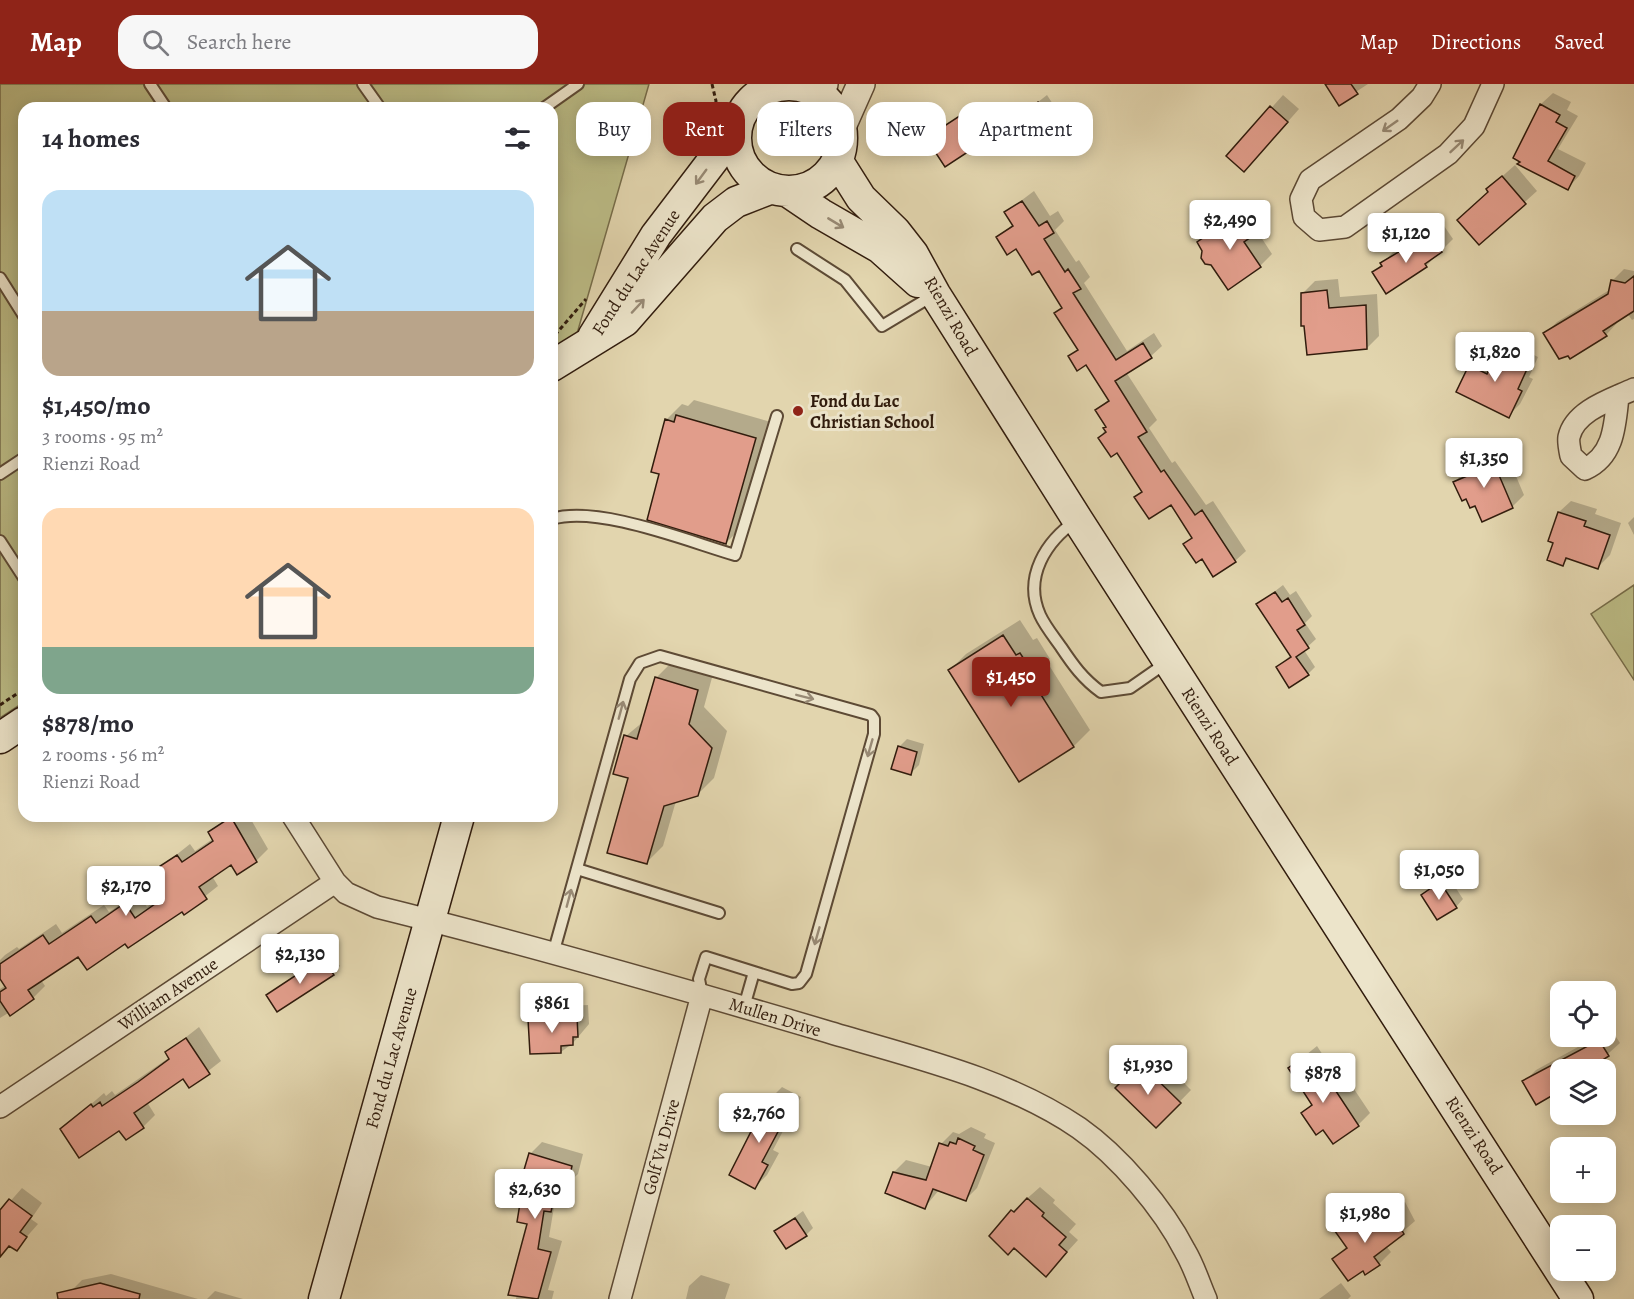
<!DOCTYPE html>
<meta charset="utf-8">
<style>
body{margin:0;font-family:Alegreya,serif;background:#f7f7f7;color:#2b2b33;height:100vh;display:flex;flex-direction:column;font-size:22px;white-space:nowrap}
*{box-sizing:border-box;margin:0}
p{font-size:20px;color:#7c7c81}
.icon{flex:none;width:33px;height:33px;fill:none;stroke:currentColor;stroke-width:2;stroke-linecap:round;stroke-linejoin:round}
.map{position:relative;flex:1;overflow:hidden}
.details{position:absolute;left:18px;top:18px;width:540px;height:720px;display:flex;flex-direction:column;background:#fff;border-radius:18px;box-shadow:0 3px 15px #0003}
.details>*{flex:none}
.top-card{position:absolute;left:576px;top:18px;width:570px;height:54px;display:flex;gap:12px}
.tools{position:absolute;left:1550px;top:897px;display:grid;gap:12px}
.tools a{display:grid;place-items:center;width:66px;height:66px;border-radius:12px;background:#fff;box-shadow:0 3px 15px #0003;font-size:30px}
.price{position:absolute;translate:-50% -51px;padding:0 14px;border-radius:6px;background:#fff;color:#222;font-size:20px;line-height:39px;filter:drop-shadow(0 2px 3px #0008)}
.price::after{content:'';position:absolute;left:50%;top:36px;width:18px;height:14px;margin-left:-9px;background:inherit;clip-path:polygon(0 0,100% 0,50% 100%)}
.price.active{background:#8f2418;color:#fff}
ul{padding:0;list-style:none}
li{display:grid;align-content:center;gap:12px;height:318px;padding:0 24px}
li span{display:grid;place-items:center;height:186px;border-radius:18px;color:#555}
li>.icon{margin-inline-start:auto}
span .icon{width:108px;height:108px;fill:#fffc;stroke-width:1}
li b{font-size:26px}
h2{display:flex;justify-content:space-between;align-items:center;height:72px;padding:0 24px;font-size:26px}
.pill{padding:0 21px;border-radius:18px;background:#fff;box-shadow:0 3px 15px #0003;font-size:21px;line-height:54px}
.pill.active{background:#8f2418;color:#fff}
header{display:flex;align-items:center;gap:36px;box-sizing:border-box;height:84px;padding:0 30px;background:#8f2418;color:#fff}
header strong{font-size:28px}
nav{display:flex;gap:33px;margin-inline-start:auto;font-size:21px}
.search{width:420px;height:54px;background:#f7f7f7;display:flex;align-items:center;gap:15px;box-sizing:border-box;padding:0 21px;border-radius:18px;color:#7c7c81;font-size:22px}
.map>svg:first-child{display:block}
.green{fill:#bbbb85;stroke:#766c49;stroke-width:1.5}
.shadow{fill:#0003}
.building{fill:#e19d8b;stroke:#311c0d;stroke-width:1.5}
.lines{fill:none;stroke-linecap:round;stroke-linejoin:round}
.service-casing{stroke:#5d4a35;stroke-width:14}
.minor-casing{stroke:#5d4a35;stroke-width:24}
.tertiary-casing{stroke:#5d4a35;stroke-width:30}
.secondary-casing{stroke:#311c0d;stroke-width:33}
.path{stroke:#311c0d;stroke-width:3;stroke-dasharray:4.5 3;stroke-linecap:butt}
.service{stroke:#ece4ca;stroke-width:10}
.minor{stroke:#ece4ca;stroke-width:21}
.tertiary{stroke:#ece4ca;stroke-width:27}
.secondary{stroke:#ece4ca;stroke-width:30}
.oneway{stroke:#988a75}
.poi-dot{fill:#8f2418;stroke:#ece4ca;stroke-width:2}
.labels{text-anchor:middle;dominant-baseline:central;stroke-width:6;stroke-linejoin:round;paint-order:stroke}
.street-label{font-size:18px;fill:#311c0d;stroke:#ece4ca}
.poi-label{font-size:18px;font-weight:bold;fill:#311c0d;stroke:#ece4ca;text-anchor:start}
</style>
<header>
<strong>Map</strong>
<div class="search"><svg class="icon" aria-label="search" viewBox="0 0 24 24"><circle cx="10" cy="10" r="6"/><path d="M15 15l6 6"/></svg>Search here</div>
<nav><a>Map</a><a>Directions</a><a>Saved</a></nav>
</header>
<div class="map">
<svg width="1634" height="1215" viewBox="0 0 1634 1215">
<rect width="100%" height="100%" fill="#e2d5ae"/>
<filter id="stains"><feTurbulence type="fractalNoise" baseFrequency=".00333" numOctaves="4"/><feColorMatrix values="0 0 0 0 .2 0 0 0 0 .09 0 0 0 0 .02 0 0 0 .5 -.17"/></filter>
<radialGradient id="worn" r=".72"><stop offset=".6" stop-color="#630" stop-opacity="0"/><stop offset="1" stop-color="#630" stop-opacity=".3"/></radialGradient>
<!-- green -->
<path class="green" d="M0,0H649L574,260L552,274V24H24V618L0,634Z
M1634,501V596L1591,530Z"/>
<!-- shadow -->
<path class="shadow" d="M1327,0H1368L1339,19Z
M1553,9L1571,18L1567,26L1578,32L1558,65L1586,79L1579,92L1568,104L1522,77L1541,20Z
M1047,11L1060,31L1037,49L1024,29Z
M1283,11L1299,25L1256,74L1228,72Z
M970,25L987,51L979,59L928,54Z
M1515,81L1537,107L1479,159L1490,108L1488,105Z
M1034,107L1050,132L1058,127L1064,137L1055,146L1076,178L1079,176L1090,193L1084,199L1127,267L1154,249L1162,262L1151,272L1126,288L1157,336L1149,344L1172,379L1175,377L1206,421L1213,417L1246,467L1235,477L1202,473L1185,460L1193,453L1172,419L1136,414L1143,407L1118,367L1100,354L1107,342L1097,326L1109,315L1086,279L1070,273L1079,264L1056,229L1063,222L1040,185L1017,163L998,153L1013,140L1006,128Z
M1255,116L1268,136L1257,147L1272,170L1260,182L1204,167L1199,159L1211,147Z
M1442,139L1453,155L1426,182L1374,188L1394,167Z
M1624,185L1634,187V235L1632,236L1627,229L1616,237L1617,239L1606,251L1545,250L1557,238L1611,205L1612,197Z
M1338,195L1340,213L1377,210L1379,252L1367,264L1303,209L1315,197Z
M1513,250L1531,259L1526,267L1538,273L1529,293L1533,295L1520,320L1508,332L1471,282L1483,270L1495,276L1502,262Z
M694,316L771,338L742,443L726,459L661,389L666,336L682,320L688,322Z
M1502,359L1524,411L1512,423L1455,398L1477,371Z
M1571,417L1597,425L1595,430L1621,439L1610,471L1598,483L1570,473L1563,480L1555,458L1559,428Z
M1634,433V451L1628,439Z
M1283,501L1290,511L1296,507L1312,532L1305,539L1316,555L1304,566L1315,583L1308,590L1277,583L1291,571L1258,520Z
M1020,536L1033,556L1037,554L1050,575L1047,578L1090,646L1074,662L1020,696L950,586L966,570Z
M672,578L713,590L704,623L727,647L714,694L697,711L676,717L663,762L647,778L630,693L626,652L644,637L656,594Z
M907,655L924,660L919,681L911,689L899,663Z
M229,732H249L268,765L256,777L231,779L212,792L218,802L184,829L182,826L125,858L78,871L41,896L45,902L33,914L0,934V905L6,901L0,893V876L5,871L17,863L19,865L56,840L62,849L104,821L109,828L138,809L147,823L162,812L156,787L190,760L195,767L214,754L210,749Z
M1448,792L1463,815L1456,823L1423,811Z
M330,867L340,882L333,889L268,912Z
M588,921L589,940L573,959L561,968L530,935L542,923Z
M199,943L221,977L189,1002L183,993L147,1018L155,1031L143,1043L126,1054L120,1045L61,1046L104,1009L106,1012L112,1007L115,1011L170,973L167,968Z
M1611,945L1620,959L1590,986H1560V1005L1524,998L1536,986L1598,952H1605V949Z
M1317,962L1334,988L1340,984L1370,1029L1358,1041L1303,1029L1313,1019L1290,984Z
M1153,968L1191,1006L1156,1042L1117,1004Z
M782,1003L801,1013L773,1066L779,1069L767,1091L755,1103L731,1090L770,1015Z
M971,1043L986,1050L984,1054L995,1059L977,1104L965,1116L939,1106L925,1123L887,1108L894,1088L906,1076L932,1083L941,1060L953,1048L959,1050Z
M542,1058L583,1070L578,1090L565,1102L562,1115L554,1123L549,1153L562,1157L548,1206L554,1207L552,1215H516L529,1139L523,1112L515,1094L527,1082L530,1070Z
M1040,1103L1055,1116L1053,1119L1076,1140L1069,1148L1078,1156L1057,1179L991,1152L1013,1127Z
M22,1104L42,1119L31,1135L38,1140L16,1165L11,1161L0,1174V1129Z
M1405,1118L1415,1137L1386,1162L1391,1168L1379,1180L1363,1185L1334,1175L1347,1162L1334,1143L1346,1131L1359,1122L1368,1135L1391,1119L1395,1125Z
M803,1127L813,1144L806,1151L776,1147Z
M111,1190L198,1215H74L72,1206L82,1196Z
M701,1191L730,1200L725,1215H686L689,1202Z
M1341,1199L1351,1212L1348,1215H1319Z
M215,1207L243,1215H207Z"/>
<!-- building -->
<path class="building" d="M1325,0H1351L1358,10L1339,22Z
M1038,18L1053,40L1037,51L1022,29Z
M1540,20L1560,31L1556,38L1567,44L1548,77L1575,92L1568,106L1517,80L1520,78L1513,74Z
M1270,22L1288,38L1244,88L1226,72Z
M961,31L980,60L945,83L926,54Z
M1502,92L1526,120L1479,161L1457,136L1488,108L1486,105Z
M1022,117L1039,142L1047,137L1054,149L1044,155L1065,188L1068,185L1081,205L1073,209L1116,276L1143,259L1152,274L1115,297L1147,348L1138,353L1161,388L1164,386L1195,431L1202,426L1236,478L1213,493L1202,475L1196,479L1183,460L1192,454L1171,421L1149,435L1134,413L1142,408L1117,369L1111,373L1098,354L1106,348L1103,344L1106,343L1095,326L1109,317L1086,281L1077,287L1068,272L1078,266L1054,229L1062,224L1039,187L1032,191L1016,165L1007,171L996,153L1013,142L1004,128Z
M1243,127L1257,149L1244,158L1261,183L1228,206L1211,181L1205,180L1201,174L1202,167L1197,158Z
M1429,150L1442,168L1425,180L1427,183L1386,210L1372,188L1382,182L1380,179Z
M1634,192V227L1603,247L1607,252L1570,275L1568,272L1559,275L1543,249L1608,210L1611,196L1625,199Z
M1327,206L1329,224L1366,221L1367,265L1307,271L1304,242H1301V209Z
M1500,261L1520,271L1516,280L1527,285L1518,305L1522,307L1509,334L1456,308L1469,281L1487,290Z
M676,331L756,354L726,460L647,436L659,390L651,388L665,335L674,338Z
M1490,370L1513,424L1482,438L1475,422L1470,424L1466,415L1462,417L1453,398L1467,392L1463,382Z
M1558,428L1586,437L1584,442L1610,451L1598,485L1566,474L1563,482L1547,476L1553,459L1548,457Z
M1275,508L1282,518L1288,514L1305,541L1297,546L1309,564L1296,573L1309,591L1289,604L1276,583L1291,573L1256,520Z
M1003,551L1016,571L1020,569L1035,592L1031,595L1074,663L1019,698L948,586Z
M655,593L698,606L689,640L712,664L698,712L664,722L647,780L607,769L628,694L613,690L624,651L637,655Z
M898,662L917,668L911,691L891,685Z
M231,733L257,778L237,791L231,781L199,803L207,815L184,831L182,828L128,864L125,860L87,886L78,873L28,906L34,915L10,932L0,917V908L6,904L0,895V880L43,851L49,860L91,832L96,839L125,819L135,834L162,815L150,796L157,791L154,786L177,771L182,778L213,757L208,748Z
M1440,798L1457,824L1437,836L1421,811Z
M322,874L334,891L277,928L266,911Z
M577,932L578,953H573V961L561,962V969L530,970L528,935Z
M186,954L210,990L189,1004L183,995L134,1029L144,1044L126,1056L119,1047L79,1074L60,1045L91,1020L93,1023L100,1018L102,1022L138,998L169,975L165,968Z
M1599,956L1609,972L1587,986H1560V1007L1536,1021L1522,997Z
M1304,973L1321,999L1328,995L1359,1042L1333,1060L1323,1046L1316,1051L1301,1029L1312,1021L1288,984Z
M1140,979L1181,1019L1156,1044L1115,1004Z
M768,1014L790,1025L762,1078L768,1081L755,1105L729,1091Z
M958,1054L975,1062L973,1066L984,1071L966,1117L933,1105L925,1125L885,1109L893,1088L926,1096L939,1059L948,1062L950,1058L956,1060Z
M529,1069L572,1082L567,1104L557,1101L551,1128L544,1127L538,1165L551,1168L538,1215L508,1211L527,1140L517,1138L521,1113L508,1109L513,1094L521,1096Z
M1027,1114L1044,1129L1042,1132L1066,1153L1059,1161L1067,1168L1046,1193L1014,1164L1008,1171L989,1152L1011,1126L1014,1128Z
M9,1115L32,1132L20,1148L27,1153L17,1167L9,1162L0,1173V1126Z
M1392,1129L1404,1150L1374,1173L1380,1181L1365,1191L1363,1187L1348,1197L1332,1175L1347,1164L1332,1143L1347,1133L1356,1146L1379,1130L1383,1136Z
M795,1134L807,1152L786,1165L774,1147Z
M100,1199L140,1210L139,1215H58L57,1209Z"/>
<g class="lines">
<!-- service casing -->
<g class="service-casing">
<path id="service" d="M150,0L166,24
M363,0L380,24
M544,24L578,0
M797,165L845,196L882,242L932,212
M0,194L24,232
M0,390L24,374
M552,435C598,421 687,457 735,471L777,332
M1077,436C1046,457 1023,493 1040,531C1045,542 1054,553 1061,563C1073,581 1083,595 1101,608L1130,604L1166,579
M0,457L24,494
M577,785L719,829
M553,870L630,595L640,579L660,572L871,631L874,635V650L806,890L799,899L792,900L706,873L699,895L702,911
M744,923L754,888"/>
</g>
<!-- minor casing -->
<g class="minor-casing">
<path id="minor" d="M1430,0L1422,13L1399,35L1310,96L1301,115L1304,133L1319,146L1345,143L1448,70L1474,42L1493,0
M1618,312C1615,341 1614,372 1585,385L1571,372C1570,367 1568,358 1569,353C1575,326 1613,315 1634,305
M293,732L335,798L346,809L377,823C527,860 676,903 825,947C911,973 1004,993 1079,1044C1119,1072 1163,1124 1185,1167C1194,1182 1199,1199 1206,1215
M0,1023L335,798
M620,1215L702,911"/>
</g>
<!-- tertiary casing -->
<g class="tertiary-casing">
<path id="tertiary" d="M815,8L824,0
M841,45L861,0"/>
</g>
<!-- secondary casing -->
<g class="secondary-casing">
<path id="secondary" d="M736 54a53 53 0 1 1 106 0a53 53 0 1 1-106 0Z
M837,76L861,114L895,147L913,170L935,210L1077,435L1578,1215
M787,107L821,130L880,164L918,198
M593,253L656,151L736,46
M552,282L625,237L715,134L736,118L772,104
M0,654L24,638
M324,1215L459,732"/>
</g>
<!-- path -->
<path class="path" d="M712,0L716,17L713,36
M555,251L586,215
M0,621L24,605"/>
<!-- service -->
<use href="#service" class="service"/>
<!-- minor -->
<use href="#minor" class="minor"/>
<!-- tertiary -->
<use href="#tertiary" class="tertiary"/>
<!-- secondary -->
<use href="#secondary" class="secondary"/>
</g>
<!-- one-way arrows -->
<defs><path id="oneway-shaft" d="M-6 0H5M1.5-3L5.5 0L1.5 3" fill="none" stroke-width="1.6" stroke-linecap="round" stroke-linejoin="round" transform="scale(1.5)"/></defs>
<g class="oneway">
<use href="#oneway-shaft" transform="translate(1390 42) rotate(145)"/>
<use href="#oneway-shaft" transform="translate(1457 62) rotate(-43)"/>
<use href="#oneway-shaft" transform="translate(701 93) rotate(126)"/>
<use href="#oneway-shaft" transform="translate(836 139) rotate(31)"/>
<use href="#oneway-shaft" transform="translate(638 222) rotate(-47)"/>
<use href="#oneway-shaft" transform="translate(805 613) rotate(14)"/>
<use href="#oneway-shaft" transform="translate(621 626) rotate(-75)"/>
<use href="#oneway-shaft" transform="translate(870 664) rotate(106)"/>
<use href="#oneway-shaft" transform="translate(569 814) rotate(-75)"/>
<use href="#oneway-shaft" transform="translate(817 852) rotate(106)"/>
</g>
<!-- markers -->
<circle class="poi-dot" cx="798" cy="327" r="6"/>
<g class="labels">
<!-- street labels -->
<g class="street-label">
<text transform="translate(636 188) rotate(-57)">Fond du Lac Avenue</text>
<text transform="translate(951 232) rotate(60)">Rienzi Road</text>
<text transform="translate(1210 642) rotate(57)">Rienzi Road</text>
<text transform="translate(168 910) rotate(-34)">William Avenue</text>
<text transform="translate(775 933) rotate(17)">Mullen Drive</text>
<text transform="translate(391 974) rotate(-74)">Fond du Lac Avenue</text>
<text transform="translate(1474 1051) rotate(57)">Rienzi Road</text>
<text transform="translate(661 1063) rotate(-75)">Golf Vu Drive</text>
</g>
<!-- poi labels -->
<g class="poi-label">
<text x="810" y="317">Fond du Lac<tspan x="810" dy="21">Christian School</tspan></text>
</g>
</g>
<rect width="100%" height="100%" filter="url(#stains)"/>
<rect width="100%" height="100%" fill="url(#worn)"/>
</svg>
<div class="tools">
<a><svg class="icon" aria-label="locate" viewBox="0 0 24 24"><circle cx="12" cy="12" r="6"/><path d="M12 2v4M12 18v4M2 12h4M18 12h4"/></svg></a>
<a><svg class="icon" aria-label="layers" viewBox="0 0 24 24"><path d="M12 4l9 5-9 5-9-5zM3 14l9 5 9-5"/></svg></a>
<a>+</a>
<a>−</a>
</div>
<b class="price" style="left:1230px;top:167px">$2,490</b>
<b class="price" style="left:1406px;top:180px">$1,120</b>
<b class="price" style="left:1495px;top:299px">$1,820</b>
<b class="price" style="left:1484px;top:405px">$1,350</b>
<b class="price active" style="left:1011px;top:624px">$1,450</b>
<b class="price" style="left:1439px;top:817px">$1,050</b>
<b class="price" style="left:126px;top:833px">$2,170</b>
<b class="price" style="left:300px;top:901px">$2,130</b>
<b class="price" style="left:552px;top:950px">$861</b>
<b class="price" style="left:1148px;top:1012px">$1,930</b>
<b class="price" style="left:1323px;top:1020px">$878</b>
<b class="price" style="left:759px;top:1060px">$2,760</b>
<b class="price" style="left:535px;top:1136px">$2,630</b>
<b class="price" style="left:1365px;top:1160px">$1,980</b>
<div class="top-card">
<a class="pill">Buy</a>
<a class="pill active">Rent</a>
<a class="pill">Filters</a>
<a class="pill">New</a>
<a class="pill">Apartment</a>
</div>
<section class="details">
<h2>14 homes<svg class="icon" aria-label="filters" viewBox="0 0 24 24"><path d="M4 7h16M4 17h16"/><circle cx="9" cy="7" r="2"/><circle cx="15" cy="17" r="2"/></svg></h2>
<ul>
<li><span style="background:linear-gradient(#bfe0f5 65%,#b9a48a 0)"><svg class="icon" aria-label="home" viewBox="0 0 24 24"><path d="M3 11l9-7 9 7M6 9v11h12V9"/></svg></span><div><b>$1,450/mo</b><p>3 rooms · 95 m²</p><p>Rienzi Road</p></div></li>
<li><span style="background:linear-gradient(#ffd9b3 75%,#7fa58c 0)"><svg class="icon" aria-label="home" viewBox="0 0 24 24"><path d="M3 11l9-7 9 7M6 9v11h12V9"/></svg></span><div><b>$878/mo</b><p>2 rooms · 56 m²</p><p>Rienzi Road</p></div></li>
</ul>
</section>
</div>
